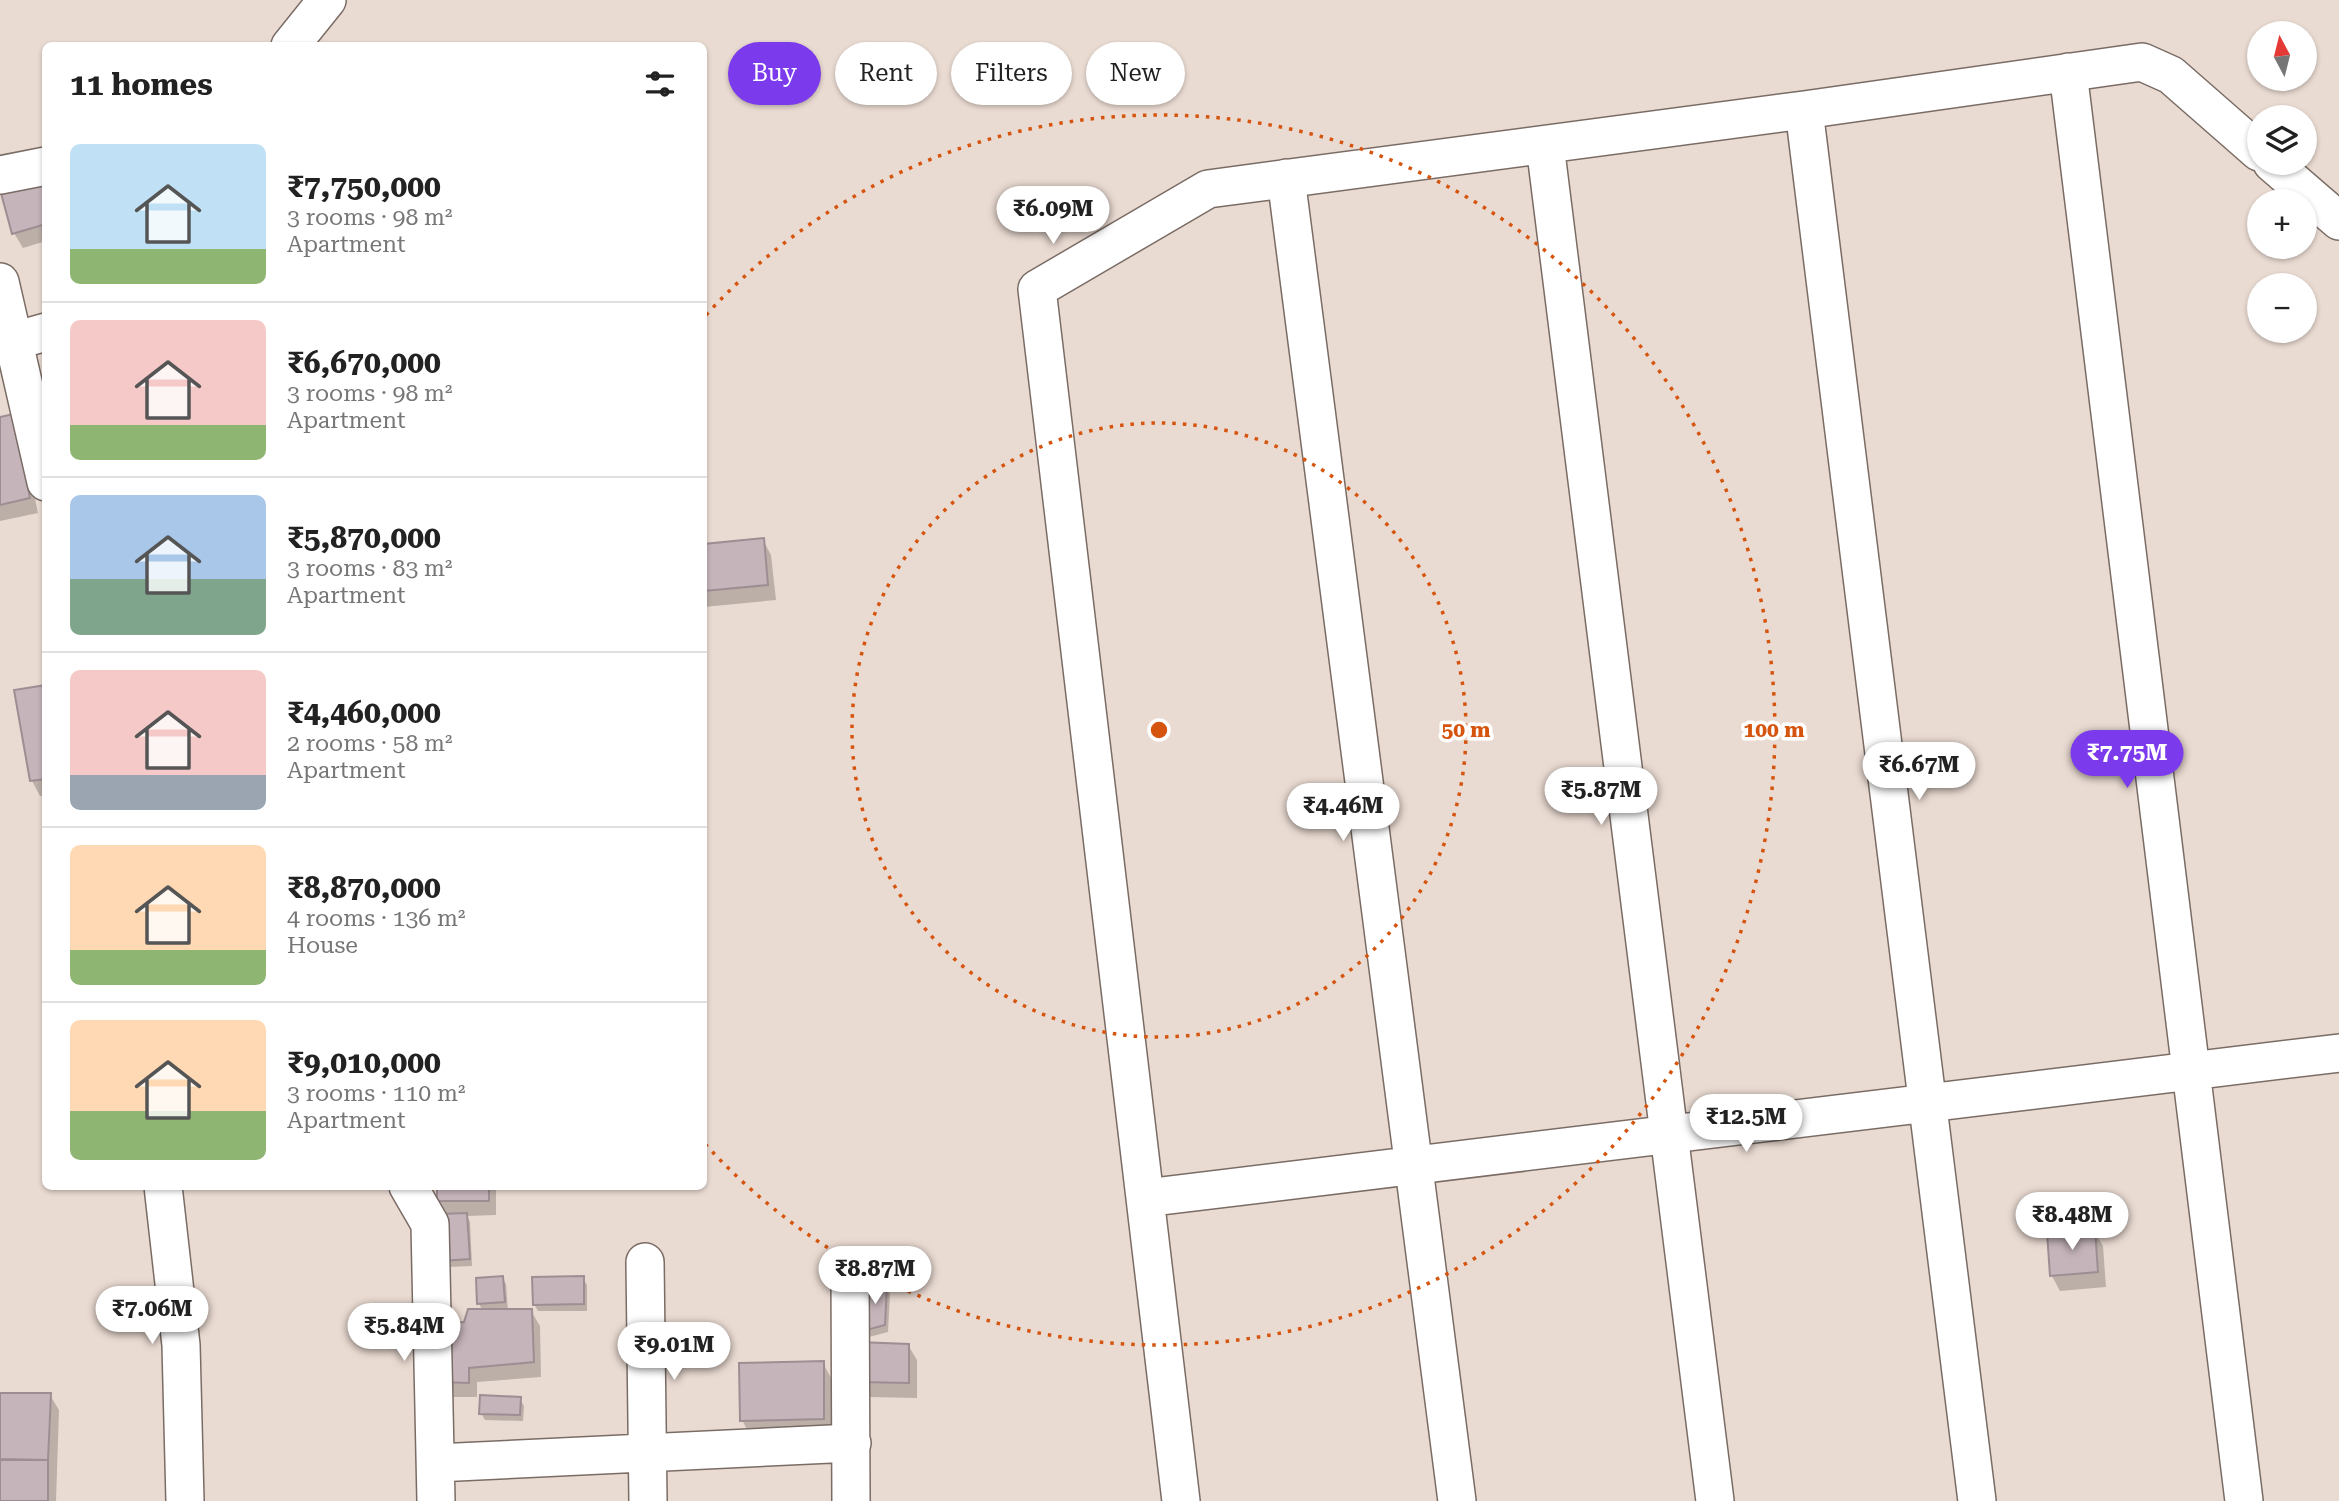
<!DOCTYPE html>
<meta charset="utf-8">
<style>
body{margin:0;font-family:"Roboto Serif",serif;background:#f6f6f6;color:#222;height:100vh;display:flex;flex-direction:column;font-size:26px;white-space:nowrap}
*{box-sizing:border-box;margin:0}
p{font-size:23px;color:#767676}
.icon{flex:none;width:38px;height:38px;fill:none;stroke:currentColor;stroke-width:2;stroke-linecap:round;stroke-linejoin:round}
.map{position:relative;flex:1;overflow:hidden}
.panel{position:absolute;left:42px;top:42px;width:665px;height:1148px;display:flex;flex-direction:column;background:#fff;border-radius:10px;box-shadow:0 2px 5px #0004}
.panel>*{flex:none}
.banner{position:absolute;left:728px;top:42px;width:665px;height:63px;display:flex;gap:14px}
.needle{width:46px;rotate:353deg}
.controls{position:absolute;left:2247px;top:21px;display:grid;gap:14px}
.controls a{display:grid;place-items:center;width:70px;height:70px;border-radius:50%;background:#fff;box-shadow:0 2px 5px #0004;font-size:35px}
.price{position:absolute;translate:-50% -60px;padding:0 16px;border-radius:24px;background:#fff;color:#222;font-size:23px;line-height:46px;filter:drop-shadow(0 2px 4px #0008)}
.price::after{content:'';position:absolute;left:50%;top:42px;width:21px;height:16px;margin-left:-10px;background:inherit;clip-path:polygon(0 0,100% 0,50% 100%)}
.price.active{background:#7c3aed;color:#fff}
ul{padding:0;list-style:none}
li{display:flex;align-items:center;gap:21px;height:175px;padding:0 28px}
li+li{border-top:2px solid #e0e0e0}
li span{display:grid;place-items:center;flex:none;width:196px;height:140px;border-radius:10px;color:#555}
li>.icon{margin-inline-start:auto}
span .icon{width:84px;height:84px;fill:#fffc;stroke-width:1}
li b{font-size:30px}
h2{display:flex;justify-content:space-between;align-items:center;height:84px;padding:0 28px;font-size:30px}
.chip{padding:0 24px;border-radius:32px;background:#fff;box-shadow:0 2px 5px #0004;font-size:24px;line-height:63px}
.chip.active{background:#7c3aed;color:#fff}
.map>svg:first-child{display:block}
.shadow{fill:#0003}
.building{fill:#c5b4b9;stroke:#9e8e93;stroke-width:2}
.lines{fill:none;stroke-linecap:round;stroke-linejoin:round}
.street-casing{stroke:#7a6c65;stroke-width:40}
.street{stroke:#fff;stroke-width:37}
.ring{fill:none;stroke:#d5540e;stroke-width:3.5;stroke-dasharray:3.5 7}
.centre{fill:#d5540e;stroke:#fff;stroke-width:3.5}
.ring-label{font-size:21px;text-anchor:middle;font-weight:bold;fill:#d5540e;stroke:#fff;stroke-width:7;stroke-linejoin:round;paint-order:stroke}
</style>
<div class="map">
<svg width="2339" height="1501" viewBox="0 0 2339 1501">
<rect width="100%" height="100%" fill="#eadbd2"/>
<!-- shadow -->
<path class="shadow" d="M46,182V241L23,248L14,233Z
M0,419L21,431L38,513L0,521Z
M763,540L771,555L776,600L704,607V546Z
M46,686V795L40,796L32,781Z
M439,1186H496V1215L467,1216L470,1222L472,1266L447,1267L448,1216L439,1201Z
M2094,1231L2103,1246L2106,1287L2060,1291L2052,1276Z
M502,1277L506,1284L508,1311H531L540,1326L541,1377L477,1382V1397H451L442,1382L483,1311L479,1304Z
M583,1278L587,1285V1311H538L534,1304Z
M886,1287L890,1294L888,1332L869,1337L865,1330Z
M908,1345L917,1360V1398L868,1397L860,1382Z
M823,1363L831,1378L832,1433L750,1435L742,1420Z
M0,1395H50L59,1410L56,1501H0Z
M520,1399L524,1406L523,1421L485,1420L481,1413Z"/>
<!-- building -->
<path class="building" d="M46,180V224L12,234L1,193Z
M14,414L30,498L0,505V417Z
M764,538L768,585L704,591V544Z
M46,685V779L30,781L14,690Z
M437,1186H489V1201H437Z
M467,1213L470,1259L441,1261L439,1214Z
M2095,1229L2098,1272L2050,1276L2047,1232Z
M503,1276L505,1302L477,1304L476,1278Z
M584,1276V1304L533,1305L532,1277Z
M865,1285H887L885,1325L863,1331Z
M468,1309H532L534,1362L469,1368V1383L440,1382L445,1323L464,1322Z
M858,1342L909,1344V1383L858,1382Z
M824,1361V1419L740,1421L739,1363Z
M0,1393H51L48,1460L0,1459Z
M480,1395L521,1397L520,1415L479,1414Z
M0,1460H48V1501H0Z"/>
<g class="lines">
<!-- street casing -->
<g class="street-casing">
<path id="street" d="M290,46L327,0
M2068,72L2244,1501
M1804,110L1977,1501
M1545,145L1715,1501
M2272,163L2339,221
M0,175L46,166
M1286,178L1457,1501
M0,282L46,482
M0,345L46,332
M163,1186L181,1345L185,1501
M408,1186L430,1224L436,1501
M1145,1198L2339,1053
M645,1262L648,1501
M850,1267L851,1501
M436,1463L852,1443
M1181,1501L1037,289L1208,189L1804,110L2142,62L2171,75L2259,152"/>
</g>
<!-- street -->
<use href="#street" class="street"/>
</g>
<!-- distance rings -->
<g class="ring">
<circle cx="1159" cy="730" r="307"/>
<path d="M706 315A615 615 0 1 1 706 1145"/>
</g>
<circle cx="1159" cy="730" r="10" class="centre"/>
<g class="ring-label">
<text x="1466" y="737">50 m</text>
<text x="1774" y="737">100 m</text>
</g>
</svg>
<div class="controls">
<a><svg class="needle" viewBox="-14 -14 28 28"><path d="M0-13l5 13h-10z" fill="#e53935"/><path d="M0 13l5-13h-10z" fill="#767676"/></svg></a>
<a><svg class="icon" aria-label="layers" viewBox="0 0 24 24"><path d="M12 4l9 5-9 5-9-5zM3 14l9 5 9-5"/></svg></a>
<a>+</a>
<a>−</a>
</div>
<b class="price" style="left:1053px;top:246px">₹6.09M</b>
<b class="price active" style="left:2127px;top:790px">₹7.75M</b>
<b class="price" style="left:1919px;top:802px">₹6.67M</b>
<b class="price" style="left:1601px;top:827px">₹5.87M</b>
<b class="price" style="left:1343px;top:843px">₹4.46M</b>
<b class="price" style="left:1746px;top:1154px">₹12.5M</b>
<b class="price" style="left:2072px;top:1252px">₹8.48M</b>
<b class="price" style="left:875px;top:1306px">₹8.87M</b>
<b class="price" style="left:152px;top:1346px">₹7.06M</b>
<b class="price" style="left:404px;top:1363px">₹5.84M</b>
<b class="price" style="left:674px;top:1382px">₹9.01M</b>
<div class="banner">
<a class="chip active">Buy</a>
<a class="chip">Rent</a>
<a class="chip">Filters</a>
<a class="chip">New</a>
</div>
<section class="panel">
<h2>11 homes<svg class="icon" aria-label="filters" viewBox="0 0 24 24"><path d="M4 7h16M4 17h16"/><circle cx="9" cy="7" r="2"/><circle cx="15" cy="17" r="2"/></svg></h2>
<ul>
<li><span style="background:linear-gradient(#bfe0f5 75%,#8fb573 0)"><svg class="icon" aria-label="home" viewBox="0 0 24 24"><path d="M3 11l9-7 9 7M6 9v11h12V9"/></svg></span><div><b>₹7,750,000</b><p>3 rooms · 98 m²</p><p>Apartment</p></div></li>
<li><span style="background:linear-gradient(#f6c9c9 75%,#8fb573 0)"><svg class="icon" aria-label="home" viewBox="0 0 24 24"><path d="M3 11l9-7 9 7M6 9v11h12V9"/></svg></span><div><b>₹6,670,000</b><p>3 rooms · 98 m²</p><p>Apartment</p></div></li>
<li><span style="background:linear-gradient(#a9c7e8 60%,#7fa58c 0)"><svg class="icon" aria-label="home" viewBox="0 0 24 24"><path d="M3 11l9-7 9 7M6 9v11h12V9"/></svg></span><div><b>₹5,870,000</b><p>3 rooms · 83 m²</p><p>Apartment</p></div></li>
<li><span style="background:linear-gradient(#f6c9c9 75%,#9aa5b1 0)"><svg class="icon" aria-label="home" viewBox="0 0 24 24"><path d="M3 11l9-7 9 7M6 9v11h12V9"/></svg></span><div><b>₹4,460,000</b><p>2 rooms · 58 m²</p><p>Apartment</p></div></li>
<li><span style="background:linear-gradient(#ffd9b3 75%,#8fb573 0)"><svg class="icon" aria-label="home" viewBox="0 0 24 24"><path d="M3 11l9-7 9 7M6 9v11h12V9"/></svg></span><div><b>₹8,870,000</b><p>4 rooms · 136 m²</p><p>House</p></div></li>
<li><span style="background:linear-gradient(#ffd9b3 65%,#8fb573 0)"><svg class="icon" aria-label="home" viewBox="0 0 24 24"><path d="M3 11l9-7 9 7M6 9v11h12V9"/></svg></span><div><b>₹9,010,000</b><p>3 rooms · 110 m²</p><p>Apartment</p></div></li>
</ul>
</section>
</div>
